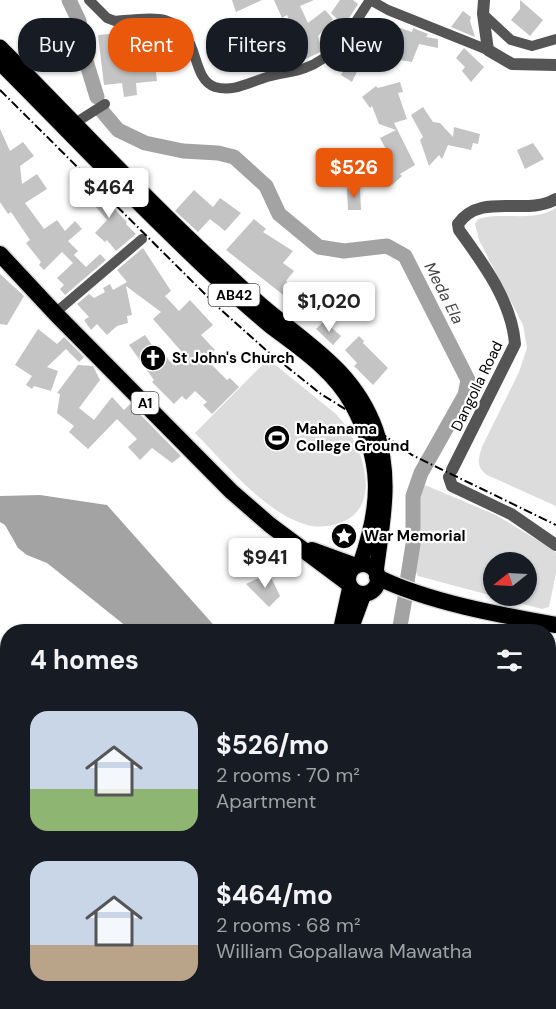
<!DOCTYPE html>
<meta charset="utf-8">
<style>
body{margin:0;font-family:"DM Sans",sans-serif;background:#242831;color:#f1f3f6;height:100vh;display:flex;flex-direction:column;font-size:22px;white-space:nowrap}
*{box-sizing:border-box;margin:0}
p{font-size:20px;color:#9ea1a6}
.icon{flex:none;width:33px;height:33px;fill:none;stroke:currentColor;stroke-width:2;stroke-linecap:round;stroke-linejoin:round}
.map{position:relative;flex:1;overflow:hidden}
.sheet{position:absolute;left:0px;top:624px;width:556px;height:386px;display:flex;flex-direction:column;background:#171b24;border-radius:24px 24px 0 0;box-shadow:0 2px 4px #0004}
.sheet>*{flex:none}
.hud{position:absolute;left:18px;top:18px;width:520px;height:54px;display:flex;gap:12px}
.needle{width:39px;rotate:252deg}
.controls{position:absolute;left:483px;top:552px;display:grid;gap:12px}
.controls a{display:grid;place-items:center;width:54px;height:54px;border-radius:50%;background:#171b24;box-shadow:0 2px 4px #0004;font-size:30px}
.price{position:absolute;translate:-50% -51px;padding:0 14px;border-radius:6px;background:#fff;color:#222;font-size:20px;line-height:39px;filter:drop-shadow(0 2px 3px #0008)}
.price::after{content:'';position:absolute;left:50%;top:36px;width:18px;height:14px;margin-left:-9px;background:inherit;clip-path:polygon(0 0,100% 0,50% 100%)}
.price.current{background:#ea580c;color:#fff}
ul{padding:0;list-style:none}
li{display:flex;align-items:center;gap:18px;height:150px;padding:0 30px}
li span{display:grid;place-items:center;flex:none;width:168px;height:120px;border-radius:18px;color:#555}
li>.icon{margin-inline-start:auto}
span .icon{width:72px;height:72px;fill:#fffc;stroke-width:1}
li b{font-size:26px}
h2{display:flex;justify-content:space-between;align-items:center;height:72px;padding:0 30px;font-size:26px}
.chip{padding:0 21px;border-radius:24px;background:#171b24;box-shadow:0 2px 4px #0004;font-size:21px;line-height:54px}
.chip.current{background:#ea580c;color:#fff}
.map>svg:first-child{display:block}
.green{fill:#dcdcdc;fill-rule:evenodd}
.water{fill:#a3a3a3}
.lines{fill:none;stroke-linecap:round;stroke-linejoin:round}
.river{stroke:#a3a3a3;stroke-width:15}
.building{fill:#c4c4c4}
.primary-casing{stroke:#dbdbdb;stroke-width:17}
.trunk-casing{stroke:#dbdbdb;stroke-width:19}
.minor{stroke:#555;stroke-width:10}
.tertiary{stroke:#555;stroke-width:12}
.primary{stroke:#000;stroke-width:15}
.trunk{stroke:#000;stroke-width:16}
.rail{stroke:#000;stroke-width:2;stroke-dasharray:9 3 1.5 3;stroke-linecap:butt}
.labels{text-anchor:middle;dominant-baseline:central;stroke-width:4.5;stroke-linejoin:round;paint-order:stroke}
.shield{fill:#fff;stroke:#4c4c4c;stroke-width:1.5}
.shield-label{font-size:14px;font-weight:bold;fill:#000}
.poi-label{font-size:15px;font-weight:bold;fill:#000;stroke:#fff;text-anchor:start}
.street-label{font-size:15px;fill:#000;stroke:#fff}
.water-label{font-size:16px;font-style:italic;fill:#444;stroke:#fff}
</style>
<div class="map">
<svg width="556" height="1009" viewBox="0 0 556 1009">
<rect width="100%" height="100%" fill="#fff"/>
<!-- green -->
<path class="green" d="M556,208V506L487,475C476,467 478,459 482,447L519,372L527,348L523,325L479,240L475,224L478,219C504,211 532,223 556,208Z
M268,359L336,414C360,439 387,506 340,523C328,527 316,528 304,524C263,511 225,463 195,433Z
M425,485L496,515L554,550L556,553V573L549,607L542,609L418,576L415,570L419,490ZM494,562H526V596H494Z"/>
<!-- water -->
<path class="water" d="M40,495L107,505L219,631H132L47,563L27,555L18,548L5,525L0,522V496Z
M549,768L556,770V856L549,858Z"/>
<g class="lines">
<!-- river -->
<path class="river" d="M69,0L79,21L86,61L97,97
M102,111L118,130L145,143L183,151L218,153L234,157L266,186L279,214L319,247L344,251L387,246L405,256L468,380L465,395L421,473L413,496V544L407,582
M399,632L405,598"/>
</g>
<!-- building -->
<path class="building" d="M232,0H262L236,12Z
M274,0H314L300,6L308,23L325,10L333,19L318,36L322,51L306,59L290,64L287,51L291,50L287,32L294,30L287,15L282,18Z
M340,0H353L358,4L344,26L331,13Z
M520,0L543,20L530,36L511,20L520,9Z
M463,11L471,17L470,21L475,37L451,27Z
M247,19L264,21L261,41L271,43L266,63L255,69L244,52L230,50L233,35L244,38Z
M367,19L378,28L380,21L412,32L413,28L428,34L426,37L438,39V48L419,44L412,62L393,59V55H400L373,39L352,82L341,75L346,66L337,59L350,43L368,48L355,36Z
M151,30L157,81L136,83L137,95L124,97L122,83L104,85L98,35Z
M464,48L484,67L471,82L462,71L465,67L456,58Z
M400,82L403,92L398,93L407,119L394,123L415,165L400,174L402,176L392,185L382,173L376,178L367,168L387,151L380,138L396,130L379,124L372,106L370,108L362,97L376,86L378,88Z
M423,107L433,122L440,123L453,137L454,127L480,134L478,144L473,143L471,150L448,145L442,159L439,155L429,166L420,140L423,137L411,115Z
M0,129L10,151L23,142L34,156L20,166L22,184L37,174L47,189L25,203L44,229L57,220L65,231L75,221L82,229L68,241L78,251L74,255L86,267L100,254L106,260L65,295L60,289L64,285L57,278L73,263L62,252L44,270L39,265L41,262L26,243L30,240L11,212L8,214L0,202Z
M533,143L544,159L525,169L517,150Z
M85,179L127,222L126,224L136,234L116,251L107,240L105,242L95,233L107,220L78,186Z
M360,188L361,210H348L347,189Z
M194,190L213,207L220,198L241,213L225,231L210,219L198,232L175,211Z
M254,219L266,229L263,232L293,251L283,263L294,271L286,281L302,293L304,290L310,295L307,298L316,306L313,310L295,297L291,301L226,250Z
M143,248L171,291L165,296L179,311L190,300L213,325L201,335L215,350L206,359L227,380L230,378L239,387L212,414L203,405L207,402L195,391L186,400L182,396L174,404L152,382L154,380L129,345L145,335L154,348L159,345L170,362L181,351L153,319L161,312L126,286L132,315L127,316L128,323L117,326L107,335L97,324L91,330L84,320L89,317L77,304L89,294L94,298L105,292L103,288L110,284L113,290L127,282L117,270Z
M0,274L24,296L7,325L0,324Z
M324,321L341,336L333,345L316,329Z
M38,329L57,344L64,337L84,357L79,362L66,349L47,367L58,371L51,391L34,386L32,389L26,385L32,376L15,365Z
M359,336L364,341L363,343L388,368L373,385L354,366L357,363L345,350Z
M78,365L93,366L100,380L79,408L94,420L112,397L124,410L130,404L181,456L172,463L152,448L140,460L128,447L137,439L117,419L88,449L69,432L74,426L57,413L60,394L57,393Z
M269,573L280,596L269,607L246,584Z
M8,763V813L3,814L0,764Z
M0,924H2L8,943V964L0,967Z"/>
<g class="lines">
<!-- primary casing -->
<g class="primary-casing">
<path id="primary" d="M0,47C69,116 136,189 208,256C227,273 245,291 265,308C310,346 355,371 376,430C393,478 382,524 376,573
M0,63C73,136 143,211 219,281C235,296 252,311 270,326C299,348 333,370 351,403C383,461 381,504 360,564
M340,632L350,586
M350,632L364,594
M0,707L8,709
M232,1009L235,1002
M244,1009L246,1002"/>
</g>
<!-- trunk casing -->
<g class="trunk-casing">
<path id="trunk" d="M0,254L55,313L232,492L270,525L349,584
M312,550L356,566
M348 579a15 15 0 1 1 30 0a15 15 0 1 1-30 0Z
M377,577C428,602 500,615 556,625"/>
</g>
<!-- minor -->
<path class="minor" d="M89,0L107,18L115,21C128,20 153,16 165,20C202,31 189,78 215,87C233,92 248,83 264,78C277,73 292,73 305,68C337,57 352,27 370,0
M370,0L388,10L488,50
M483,14L511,40L532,46L556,39
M75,123L105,104
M55,313L142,239"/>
<!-- tertiary -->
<path class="tertiary" d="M484,0L483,14L488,50L512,64L556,65
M452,470L515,344C512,302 483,263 459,230L458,224C481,191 526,217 556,199
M449,477L452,486L511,514L556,545"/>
<!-- primary -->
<use href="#primary" class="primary"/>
<!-- trunk -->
<use href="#trunk" class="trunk"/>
<!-- rail -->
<path class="rail" d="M0,90L219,308L267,351L321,394L358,417L412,455L556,525"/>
</g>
<!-- icons -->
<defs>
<g id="church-disc" transform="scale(1.35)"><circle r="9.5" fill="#000" stroke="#fff"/><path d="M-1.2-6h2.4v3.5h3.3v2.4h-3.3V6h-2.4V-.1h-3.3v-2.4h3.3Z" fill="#fff"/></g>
<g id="stadium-disc" transform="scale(1.35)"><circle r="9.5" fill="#000" stroke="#fff"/><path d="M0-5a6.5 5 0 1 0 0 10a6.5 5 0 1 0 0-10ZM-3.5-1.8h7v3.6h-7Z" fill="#fff"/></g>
<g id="sight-disc" transform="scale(1.35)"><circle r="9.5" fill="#000" stroke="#fff"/><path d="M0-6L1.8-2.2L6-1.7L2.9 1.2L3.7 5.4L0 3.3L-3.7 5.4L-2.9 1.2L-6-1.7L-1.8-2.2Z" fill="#fff"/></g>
</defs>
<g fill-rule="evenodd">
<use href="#church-disc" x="153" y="358"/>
<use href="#stadium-disc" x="277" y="438"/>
<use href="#sight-disc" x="344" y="536"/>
</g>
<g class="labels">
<!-- shield labels -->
<g class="shield">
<rect x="208.5" y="284" width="51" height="22" rx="4.5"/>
<rect x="131.5" y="392" width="27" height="22" rx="4.5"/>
</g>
<g class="shield-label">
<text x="234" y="295">AB42</text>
<text x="145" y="403">A1</text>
</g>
<!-- poi labels -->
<g class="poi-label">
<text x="172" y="358">St John's Church</text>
<text x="296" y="429">Mahanama<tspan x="296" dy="17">College Ground</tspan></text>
<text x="364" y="536">War Memorial</text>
</g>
<!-- street labels -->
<g class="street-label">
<text transform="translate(477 386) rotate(-64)">Dangolla Road</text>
</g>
<!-- water labels -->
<g class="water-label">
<text transform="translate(444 293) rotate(63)">Meda Ela</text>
</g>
</g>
</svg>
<div class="controls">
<a><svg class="needle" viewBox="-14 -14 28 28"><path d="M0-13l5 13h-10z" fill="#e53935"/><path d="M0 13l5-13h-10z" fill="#9ea1a6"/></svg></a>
</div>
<b class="price current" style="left:354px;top:199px">$526</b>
<b class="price" style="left:109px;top:219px">$464</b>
<b class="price" style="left:329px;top:333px">$1,020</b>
<b class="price" style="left:265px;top:589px">$941</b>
<div class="hud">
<a class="chip">Buy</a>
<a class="chip current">Rent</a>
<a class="chip">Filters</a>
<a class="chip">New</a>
</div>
<section class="sheet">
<h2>4 homes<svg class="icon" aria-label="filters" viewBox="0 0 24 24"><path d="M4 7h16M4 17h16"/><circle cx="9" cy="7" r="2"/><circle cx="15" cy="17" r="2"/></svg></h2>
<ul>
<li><span style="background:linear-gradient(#c9d6e8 65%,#8fb573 0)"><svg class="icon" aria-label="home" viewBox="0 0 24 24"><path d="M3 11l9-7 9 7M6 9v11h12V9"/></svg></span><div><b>$526/mo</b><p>2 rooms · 70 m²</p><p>Apartment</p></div></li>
<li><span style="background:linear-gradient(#c9d6e8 70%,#b9a48a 0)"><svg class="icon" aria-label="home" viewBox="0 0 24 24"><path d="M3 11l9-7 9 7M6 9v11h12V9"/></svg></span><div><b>$464/mo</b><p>2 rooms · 68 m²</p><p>William Gopallawa Mawatha</p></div></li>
</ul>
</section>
</div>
